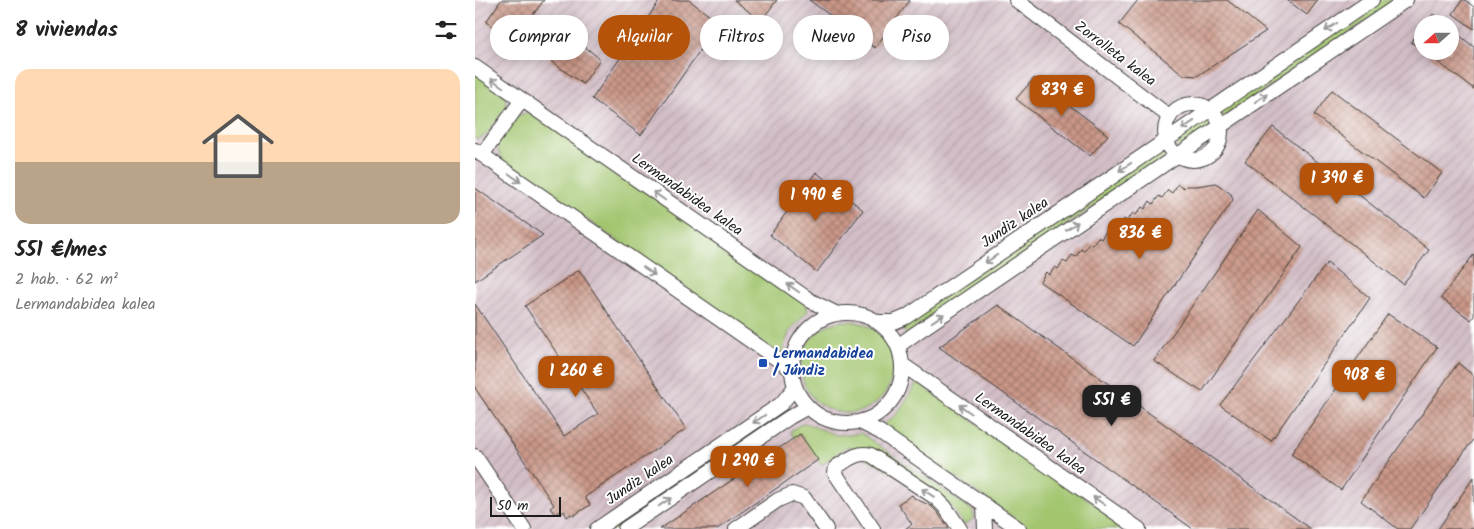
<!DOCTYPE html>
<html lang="es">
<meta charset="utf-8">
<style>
body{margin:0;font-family:Kalam,sans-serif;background:#f6f6f6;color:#222;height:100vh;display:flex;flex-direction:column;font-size:19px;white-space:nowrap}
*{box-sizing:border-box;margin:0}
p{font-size:16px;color:#767676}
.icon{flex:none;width:28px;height:28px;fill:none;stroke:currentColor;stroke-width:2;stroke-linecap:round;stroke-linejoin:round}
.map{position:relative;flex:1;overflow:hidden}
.details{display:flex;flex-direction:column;background:#fff;width:475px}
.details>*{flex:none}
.hud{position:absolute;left:15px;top:15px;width:475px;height:45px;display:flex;gap:10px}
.needle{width:32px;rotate:249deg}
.fabs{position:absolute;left:939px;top:15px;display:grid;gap:10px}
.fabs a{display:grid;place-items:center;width:45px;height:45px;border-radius:50%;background:#fff;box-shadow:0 2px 12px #0003;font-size:25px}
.scale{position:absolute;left:15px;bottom:12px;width:71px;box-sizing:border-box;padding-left:5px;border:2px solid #1c1c1c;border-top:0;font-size:14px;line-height:18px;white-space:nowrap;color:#1c1c1c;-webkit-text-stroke:4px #fff;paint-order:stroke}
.price{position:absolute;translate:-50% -42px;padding:0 11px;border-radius:10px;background:#b45309;color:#fff;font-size:16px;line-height:32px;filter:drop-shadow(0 1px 2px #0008)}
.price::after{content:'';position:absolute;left:50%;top:30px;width:15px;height:11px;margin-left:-8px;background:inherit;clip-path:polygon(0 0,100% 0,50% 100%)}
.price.current{background:#222;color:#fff}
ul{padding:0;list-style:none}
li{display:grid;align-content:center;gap:10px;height:265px;padding:0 15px}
li span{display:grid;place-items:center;height:155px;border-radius:15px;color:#555}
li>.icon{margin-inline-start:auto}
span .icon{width:90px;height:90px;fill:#fffc;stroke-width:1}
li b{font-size:21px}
h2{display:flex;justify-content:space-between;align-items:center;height:60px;padding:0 15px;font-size:21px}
.pill{padding:0 18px;border-radius:22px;background:#fff;box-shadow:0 2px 12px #0003;font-size:18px;line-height:45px}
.pill.current{background:#b45309;color:#fff}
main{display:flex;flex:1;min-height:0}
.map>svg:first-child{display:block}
.industrial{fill:url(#industrial-furrows);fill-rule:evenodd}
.green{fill:#a2c56e;stroke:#5f7045}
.building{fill:url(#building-cross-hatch)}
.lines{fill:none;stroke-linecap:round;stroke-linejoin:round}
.minor-casing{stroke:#3c3b37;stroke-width:16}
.minor{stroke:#fff;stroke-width:14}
.oneway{stroke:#999}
.transit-dot{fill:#1a4fb4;stroke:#fff;stroke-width:2}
.labels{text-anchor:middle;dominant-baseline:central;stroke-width:4;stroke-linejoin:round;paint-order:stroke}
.street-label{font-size:15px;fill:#1c1c1c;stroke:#fff}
.transit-label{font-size:15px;font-weight:bold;fill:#164399;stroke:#fff;text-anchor:start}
</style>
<main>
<section class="details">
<h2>8 viviendas<svg class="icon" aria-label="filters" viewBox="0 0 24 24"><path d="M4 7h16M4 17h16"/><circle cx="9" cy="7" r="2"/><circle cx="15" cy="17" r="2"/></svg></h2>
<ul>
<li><span style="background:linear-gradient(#ffd9b3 60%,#b9a48a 0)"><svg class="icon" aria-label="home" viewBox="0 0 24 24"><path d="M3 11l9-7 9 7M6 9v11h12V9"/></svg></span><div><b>551 €/mes</b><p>2 hab. · 62 m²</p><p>Lermandabidea kalea</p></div></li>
</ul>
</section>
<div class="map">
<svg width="999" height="529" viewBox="0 0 999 529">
<defs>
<pattern id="industrial-furrows" width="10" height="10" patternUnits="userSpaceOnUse" patternTransform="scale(1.25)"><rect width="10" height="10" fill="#d2bdc6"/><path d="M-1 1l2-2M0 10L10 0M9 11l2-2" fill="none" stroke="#b4a2aa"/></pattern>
<pattern id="building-cross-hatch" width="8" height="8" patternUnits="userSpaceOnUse" patternTransform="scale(1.25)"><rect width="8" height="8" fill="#ca9788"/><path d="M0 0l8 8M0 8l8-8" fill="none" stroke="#a37a6e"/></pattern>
</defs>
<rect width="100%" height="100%" fill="#fff"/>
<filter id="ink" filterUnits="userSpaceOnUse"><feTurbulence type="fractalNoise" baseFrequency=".02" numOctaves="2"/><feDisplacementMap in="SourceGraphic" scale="10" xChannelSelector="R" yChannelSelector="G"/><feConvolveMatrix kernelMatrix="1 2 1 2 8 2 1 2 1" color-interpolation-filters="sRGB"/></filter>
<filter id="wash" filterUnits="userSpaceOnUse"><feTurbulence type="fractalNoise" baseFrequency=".0096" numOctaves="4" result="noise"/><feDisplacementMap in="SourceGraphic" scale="20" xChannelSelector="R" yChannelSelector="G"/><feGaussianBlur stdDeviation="1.12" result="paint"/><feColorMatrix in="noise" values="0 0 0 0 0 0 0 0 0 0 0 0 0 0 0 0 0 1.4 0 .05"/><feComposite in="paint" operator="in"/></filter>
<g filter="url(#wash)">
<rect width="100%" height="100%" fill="#f1e8d0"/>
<!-- industrial -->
<path class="industrial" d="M0,0H999V529H0ZM948,24H975V51H948Z"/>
<!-- green -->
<path class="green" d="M905,0H922L749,117L744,109Z
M0,72L30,96L31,101L30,109L11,135L4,139H0Z
M54,113L61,115L331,304L333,311L314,332L306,355L28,161L23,150V144L40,118L47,114Z
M733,116L737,120L738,125L704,148L699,140Z
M688,147L694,155L431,334L425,325Z
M326 367a46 46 0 1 1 92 0a46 46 0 1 1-92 0Z
M441,384H444L656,529H555L407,426L423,413Z
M330,423L361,435H375L386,433L497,510L499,516L497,520L489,525L476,506L379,451L375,446L368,449L346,465L325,434L319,438L315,431L326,424Z
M225,465L227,469L141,529H132Z"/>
<g id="blocks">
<!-- building -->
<path class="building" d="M26,0H69L38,41L11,22Z
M185,0H214L244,23L166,135L117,99Z
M259,0H302L286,21Z
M334,0H435L400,48Z
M663,0H752L791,31L722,76L709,75L644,24Z
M812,0H843L832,15Z
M987,0H990L999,7V29L978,14Z
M958,14L970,24H950Z
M948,27V51L936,42Z
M975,28L999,47V89L948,51H975Z
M93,33L125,59L108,84L74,60Z
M559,78L633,135L615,156L541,99Z
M857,90L967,173L949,198L839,115Z
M798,127L954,250L928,284L770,161Z
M341,172L388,210L342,272L295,235Z
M741,183L756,194L758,200L658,346L565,282L571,272L574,275L580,267L583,269L588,261L592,263L597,255L601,257L606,249L609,251L614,243L617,245L623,237L626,239L632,230L635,233L641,225L644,227L649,219L652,221L658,213L661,215L667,207L670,209L675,201L678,204L684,196L687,198L693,190L697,193L703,184L709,188L711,186H722Z
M0,188L68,235L0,281Z
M783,210L827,247L727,392L679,361Z
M999,254V316L996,320L966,298Z
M852,263L895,298L796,441L745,405Z
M104,270L211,429L110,497L115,505L98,516L96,514L92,517L89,511L86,514L84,511L80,514L75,508L79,505L0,388V304L89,436L123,414L50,306Z
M523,305L836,529H718L464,347Z
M913,314L962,347L866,490L816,454Z
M983,363L999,376V438L935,529H923L886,501Z
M325,434L343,460L340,462L242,529H185Z
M999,477V529H963Z
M437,495L439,498L456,506L463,513L474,529H430L437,524L423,504Z"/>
</g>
</g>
<g filter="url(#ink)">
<use href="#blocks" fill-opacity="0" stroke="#3c3b37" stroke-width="1"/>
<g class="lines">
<!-- minor casing -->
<g class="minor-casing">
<path id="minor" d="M541,0L695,117
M0,67L336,301L360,313
M690 132a28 28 0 1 1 56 0a28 28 0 1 1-56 0Z
M0,150L309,364L317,370
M7,155L47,100
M317 368a55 55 0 1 1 110 0a55 55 0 1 1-110 0Z
M405,322H419L431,317L897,0
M423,346L441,333L931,0
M428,365L664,529
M385,422L405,432L544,529
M0,456L49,529
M509,504L510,529
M122,529L306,404L320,387
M150,529L315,417L333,407
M261,529L303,500L317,494L329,498L351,529
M398,529L360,473L361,467C373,460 382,451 396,455L461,498L470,507L485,529"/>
</g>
<!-- minor -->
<use href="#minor" class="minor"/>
</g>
<!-- one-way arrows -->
<defs><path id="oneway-shaft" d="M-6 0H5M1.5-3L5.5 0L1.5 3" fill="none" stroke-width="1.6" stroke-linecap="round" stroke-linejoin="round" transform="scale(1.25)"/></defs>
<g class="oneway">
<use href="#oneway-shaft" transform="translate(856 27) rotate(146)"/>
<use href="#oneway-shaft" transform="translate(22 83) rotate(-145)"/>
<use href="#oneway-shaft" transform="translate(786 98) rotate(-34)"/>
<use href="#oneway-shaft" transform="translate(713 125) rotate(146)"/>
<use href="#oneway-shaft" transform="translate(650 167) rotate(146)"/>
<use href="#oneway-shaft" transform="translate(40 178) rotate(35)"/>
<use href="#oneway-shaft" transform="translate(184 196) rotate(-145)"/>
<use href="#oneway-shaft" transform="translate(597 226) rotate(-34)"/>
<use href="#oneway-shaft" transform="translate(516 259) rotate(146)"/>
<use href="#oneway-shaft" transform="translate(174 271) rotate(35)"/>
<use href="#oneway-shaft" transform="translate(318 288) rotate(-145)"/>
<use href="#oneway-shaft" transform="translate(463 318) rotate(-34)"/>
<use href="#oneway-shaft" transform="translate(490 409) rotate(-145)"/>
<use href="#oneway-shaft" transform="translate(284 419) rotate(146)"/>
<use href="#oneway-shaft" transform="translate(453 493) rotate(-146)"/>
<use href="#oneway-shaft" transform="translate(624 501) rotate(-145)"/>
<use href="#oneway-shaft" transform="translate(190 502) rotate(-34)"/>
</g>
</g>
<!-- markers -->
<rect class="transit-dot" x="283" y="358" width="10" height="10" rx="2.5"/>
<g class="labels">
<!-- street labels -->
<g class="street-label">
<text transform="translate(640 54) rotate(37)">Zorrolleta kalea</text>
<text transform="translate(212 195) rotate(35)">Lermandabidea kalea</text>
<text transform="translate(540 223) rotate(-34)">Jundiz kalea</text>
<text transform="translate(555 434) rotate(35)">Lermandabidea kalea</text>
<text transform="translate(165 480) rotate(-34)">Jundiz kalea</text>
</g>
<!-- transit labels -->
<g class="transit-label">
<text x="298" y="354">Lermandabidea<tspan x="298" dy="17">/ Júndiz</tspan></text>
</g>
</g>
</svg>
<div class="fabs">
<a><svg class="needle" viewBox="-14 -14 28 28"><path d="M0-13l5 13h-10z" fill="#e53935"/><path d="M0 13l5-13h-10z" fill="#767676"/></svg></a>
</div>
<div class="scale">50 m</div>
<b class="price" style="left:587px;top:117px">839 €</b>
<b class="price" style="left:862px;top:205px">1 390 €</b>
<b class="price" style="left:341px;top:222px">1 990 €</b>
<b class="price" style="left:665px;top:260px">836 €</b>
<b class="price" style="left:101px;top:398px">1 260 €</b>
<b class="price" style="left:889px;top:402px">908 €</b>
<b class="price current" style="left:637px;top:427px">551 €</b>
<b class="price" style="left:273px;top:488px">1 290 €</b>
<div class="hud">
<a class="pill">Comprar</a>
<a class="pill current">Alquilar</a>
<a class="pill">Filtros</a>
<a class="pill">Nuevo</a>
<a class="pill">Piso</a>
</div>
</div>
</main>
